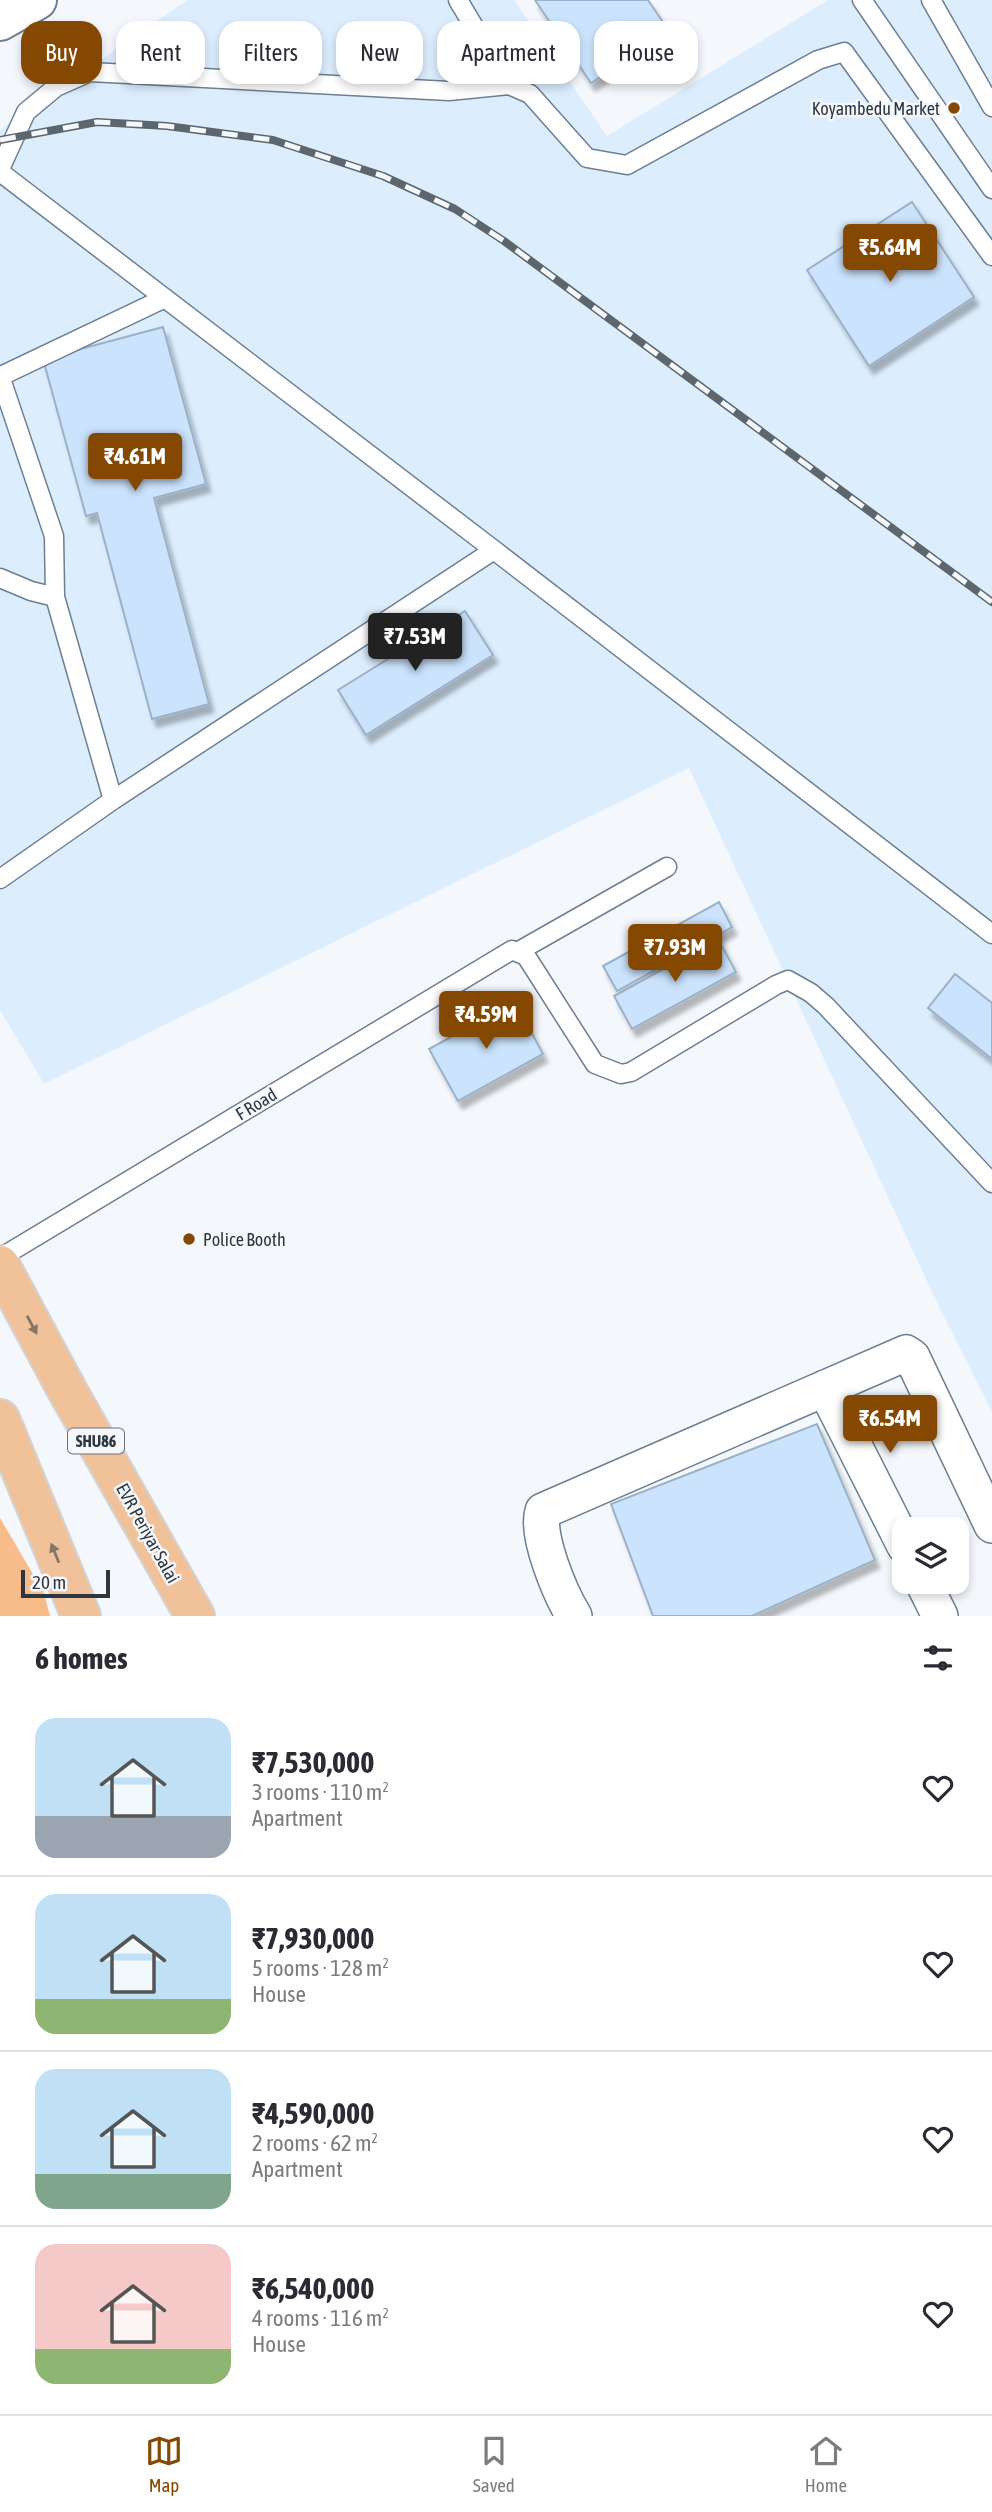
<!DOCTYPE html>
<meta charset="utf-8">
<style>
body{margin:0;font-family:"Asap Condensed",sans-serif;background:#f7f7f7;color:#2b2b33;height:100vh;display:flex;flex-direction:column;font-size:26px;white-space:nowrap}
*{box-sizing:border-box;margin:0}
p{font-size:23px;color:#7c7c81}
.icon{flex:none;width:38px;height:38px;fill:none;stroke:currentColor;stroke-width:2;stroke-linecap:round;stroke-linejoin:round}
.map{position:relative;height:1616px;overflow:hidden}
.drawer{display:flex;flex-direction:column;background:#fff;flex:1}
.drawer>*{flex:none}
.guide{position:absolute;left:21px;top:21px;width:950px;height:63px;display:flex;gap:14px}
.fabs{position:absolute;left:892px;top:1517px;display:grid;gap:14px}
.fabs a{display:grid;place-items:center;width:77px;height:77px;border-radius:14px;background:#fff;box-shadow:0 4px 10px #0003;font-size:35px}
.scale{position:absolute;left:21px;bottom:18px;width:89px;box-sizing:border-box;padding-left:7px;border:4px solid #2e373f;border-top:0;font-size:19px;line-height:24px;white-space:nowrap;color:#2e373f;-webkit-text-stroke:5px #f4f8fc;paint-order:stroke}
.price{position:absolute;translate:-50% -60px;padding:0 16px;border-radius:7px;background:#844801;color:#fff;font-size:23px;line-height:46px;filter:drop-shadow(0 2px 4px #0008)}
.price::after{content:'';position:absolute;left:50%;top:42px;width:21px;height:16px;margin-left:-10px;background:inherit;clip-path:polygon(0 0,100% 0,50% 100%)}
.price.current{background:#222;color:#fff}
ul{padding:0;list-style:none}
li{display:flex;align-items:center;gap:21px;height:175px;padding:0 35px}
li+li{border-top:2px solid #e1e1e2}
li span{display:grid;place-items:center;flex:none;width:196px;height:140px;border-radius:21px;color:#555}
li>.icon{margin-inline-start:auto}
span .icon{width:84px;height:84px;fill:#fffc;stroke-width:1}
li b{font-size:30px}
h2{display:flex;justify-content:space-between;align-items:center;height:84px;padding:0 35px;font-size:30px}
.chip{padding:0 24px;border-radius:21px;background:#fff;box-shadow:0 4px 10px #0003;font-size:24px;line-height:63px}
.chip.current{background:#844801;color:#fff}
.dock{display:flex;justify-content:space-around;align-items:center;height:98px;border-top:2px solid #e1e1e2;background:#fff;font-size:19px;color:#7c7c81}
.dock a{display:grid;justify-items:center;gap:4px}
.dock .current{color:#844801}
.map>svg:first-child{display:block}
.built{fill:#dcedfd}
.green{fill:#f8bc8b}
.building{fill:#cbe3fc;stroke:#9cb1c5;stroke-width:2;filter:url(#shadow)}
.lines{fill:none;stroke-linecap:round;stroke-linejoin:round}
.lane-casing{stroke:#6c7f93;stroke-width:21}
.street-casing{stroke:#6c7f93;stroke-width:38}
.secondary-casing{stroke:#6c7f93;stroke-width:42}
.primary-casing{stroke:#d1d3d5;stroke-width:42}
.lane{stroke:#fff;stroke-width:18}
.street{stroke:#fff;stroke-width:35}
.secondary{stroke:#fff;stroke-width:38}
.primary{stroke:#f1c299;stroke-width:38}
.rail-casing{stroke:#5e666d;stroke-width:8}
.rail{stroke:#f4f8fc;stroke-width:5;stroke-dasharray:16;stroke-linecap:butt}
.oneway{fill:#867668}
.poi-dot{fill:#844801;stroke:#f4f8fc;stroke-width:2.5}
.labels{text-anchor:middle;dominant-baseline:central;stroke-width:5;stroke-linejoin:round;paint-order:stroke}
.shield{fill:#f4f8fc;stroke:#697178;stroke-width:2}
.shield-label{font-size:16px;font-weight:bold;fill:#2e373f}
.poi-label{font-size:18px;fill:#2e373f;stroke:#f4f8fc;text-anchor:end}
.street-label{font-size:18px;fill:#2e373f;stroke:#f4f8fc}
</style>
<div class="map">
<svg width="992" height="1616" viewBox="0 0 992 1616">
<defs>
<filter id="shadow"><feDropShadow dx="4.5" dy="8" stdDeviation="2" flood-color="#0004"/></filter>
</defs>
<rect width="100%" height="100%" fill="#f4f8fc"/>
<!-- built -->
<path class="built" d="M187,0H514L607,136L828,0H992V1412L939,1307L689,768L44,1084L0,1010V130Z"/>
<!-- green -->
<path class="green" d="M0,1518L44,1593L50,1616H0Z"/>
<!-- building -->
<path class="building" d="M535,0H648L669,31L591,83Z
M912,202L974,297L869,366L807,270Z
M163,327L206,484L154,498L209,704L152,719L97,513L86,516L43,359Z
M465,611L493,655L366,735L338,690Z
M719,902L732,927L617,991L603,966Z
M718,939L736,972L632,1029L614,996Z
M955,974L992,1003V1059L928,1008Z
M515,1002L543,1054L458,1101L429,1049Z
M817,1424L875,1560L752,1616H653L611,1504Z"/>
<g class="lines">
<!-- lane casing -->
<g class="lane-casing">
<path id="lane" d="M458,0L509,85
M862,0L992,189
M931,0L992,107
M0,169L26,112L56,87L90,72L449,91L509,85L530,94L587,158L627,165L818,60L844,52L992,256
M0,172L494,550L113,800L0,879
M0,376L54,536L55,597
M1,376L165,298
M494,550L992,934
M0,578L31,591L55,597L113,800
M519,951L667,867
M0,1258L512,950L526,956L595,1064L621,1074L631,1072L776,985L788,980L811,993L826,1006L992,1183"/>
</g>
<!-- street casing -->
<g class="street-casing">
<path id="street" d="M825,1388L905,1546
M923,1582L940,1616
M574,1616C561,1595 535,1535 543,1511L906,1353L912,1357L992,1525"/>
</g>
<!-- secondary casing -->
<g class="secondary-casing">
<path id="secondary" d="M0,21L37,0"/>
</g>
<!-- primary casing -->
<g class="primary-casing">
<path id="primary" d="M0,1265L67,1390L195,1616
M0,1419L81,1616"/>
</g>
<!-- lane -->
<use href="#lane" class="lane"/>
<!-- street -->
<use href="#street" class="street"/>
<!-- secondary -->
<use href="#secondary" class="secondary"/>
<!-- primary -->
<use href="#primary" class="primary"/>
<!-- rail casing -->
<g class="rail-casing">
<path id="rail" d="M0,140L97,122L167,126L273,140L383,176L455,209L504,241L992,602"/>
</g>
<!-- rail -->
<use href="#rail" class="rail"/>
</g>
<!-- one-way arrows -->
<defs><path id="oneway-solid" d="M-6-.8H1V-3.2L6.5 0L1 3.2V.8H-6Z" transform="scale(1.75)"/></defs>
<g class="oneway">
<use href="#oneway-solid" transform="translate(32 1325) rotate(62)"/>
<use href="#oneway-solid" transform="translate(55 1553) rotate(-112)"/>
</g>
<!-- markers -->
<g class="poi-dot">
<circle cx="954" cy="108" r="7"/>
<circle cx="189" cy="1239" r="7"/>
</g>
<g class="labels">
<!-- shield labels -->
<rect class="shield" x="68" y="1428.5" width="56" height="25" rx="5"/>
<g class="shield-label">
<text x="96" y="1441">SHU86</text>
</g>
<!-- poi labels -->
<g class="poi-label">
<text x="940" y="108">Koyambedu Market</text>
<text x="203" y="1239" text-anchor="start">Police Booth</text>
</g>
<!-- street labels -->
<g class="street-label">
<text transform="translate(256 1104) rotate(-31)">F Road</text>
<text transform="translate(148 1533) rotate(61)">EVR Periyar Salai</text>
</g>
</g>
</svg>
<div class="fabs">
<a><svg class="icon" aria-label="layers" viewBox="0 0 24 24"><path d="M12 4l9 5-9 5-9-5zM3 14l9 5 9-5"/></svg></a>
</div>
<div class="scale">20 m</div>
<b class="price" style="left:890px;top:284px">₹5.64M</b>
<b class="price" style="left:135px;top:493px">₹4.61M</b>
<b class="price current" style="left:415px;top:673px">₹7.53M</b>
<b class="price" style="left:675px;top:984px">₹7.93M</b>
<b class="price" style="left:486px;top:1051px">₹4.59M</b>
<b class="price" style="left:890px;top:1455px">₹6.54M</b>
<div class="guide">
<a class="chip current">Buy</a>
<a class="chip">Rent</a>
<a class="chip">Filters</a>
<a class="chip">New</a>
<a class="chip">Apartment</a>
<a class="chip">House</a>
</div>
</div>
<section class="drawer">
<h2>6 homes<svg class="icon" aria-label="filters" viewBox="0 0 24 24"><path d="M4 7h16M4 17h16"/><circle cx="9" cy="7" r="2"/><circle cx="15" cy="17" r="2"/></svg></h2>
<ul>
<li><span style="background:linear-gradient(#bfe0f5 70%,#9aa5b1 0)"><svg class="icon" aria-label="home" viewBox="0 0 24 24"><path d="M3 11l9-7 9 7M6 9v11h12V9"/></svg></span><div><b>₹7,530,000</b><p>3 rooms · 110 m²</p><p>Apartment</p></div><svg class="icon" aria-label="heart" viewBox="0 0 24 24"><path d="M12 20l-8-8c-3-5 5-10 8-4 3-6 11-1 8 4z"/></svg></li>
<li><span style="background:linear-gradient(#bfe0f5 75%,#8fb573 0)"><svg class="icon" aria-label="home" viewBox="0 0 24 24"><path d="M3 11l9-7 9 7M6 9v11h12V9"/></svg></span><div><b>₹7,930,000</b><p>5 rooms · 128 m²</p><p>House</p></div><svg class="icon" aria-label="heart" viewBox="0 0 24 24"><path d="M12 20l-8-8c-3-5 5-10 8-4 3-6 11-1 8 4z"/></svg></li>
<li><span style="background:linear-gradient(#bfe0f5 75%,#7fa58c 0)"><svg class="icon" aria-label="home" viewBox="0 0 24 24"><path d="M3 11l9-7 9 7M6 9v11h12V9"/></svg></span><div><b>₹4,590,000</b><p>2 rooms · 62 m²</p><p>Apartment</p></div><svg class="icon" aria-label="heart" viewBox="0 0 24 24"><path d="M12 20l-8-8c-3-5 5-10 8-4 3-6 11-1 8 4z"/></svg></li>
<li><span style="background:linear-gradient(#f6c9c9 75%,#8fb573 0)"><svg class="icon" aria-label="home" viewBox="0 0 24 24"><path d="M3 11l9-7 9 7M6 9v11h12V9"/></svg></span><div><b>₹6,540,000</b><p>4 rooms · 116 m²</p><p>House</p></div><svg class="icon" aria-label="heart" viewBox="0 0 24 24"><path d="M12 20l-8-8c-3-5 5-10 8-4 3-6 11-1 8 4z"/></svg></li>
</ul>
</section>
<nav class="dock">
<a class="current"><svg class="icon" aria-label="map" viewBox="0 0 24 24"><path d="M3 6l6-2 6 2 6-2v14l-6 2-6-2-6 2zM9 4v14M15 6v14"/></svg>Map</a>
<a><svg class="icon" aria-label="saved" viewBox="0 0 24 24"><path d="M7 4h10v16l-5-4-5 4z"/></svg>Saved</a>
<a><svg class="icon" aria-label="home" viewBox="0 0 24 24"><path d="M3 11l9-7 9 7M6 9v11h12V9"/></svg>Home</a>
</nav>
